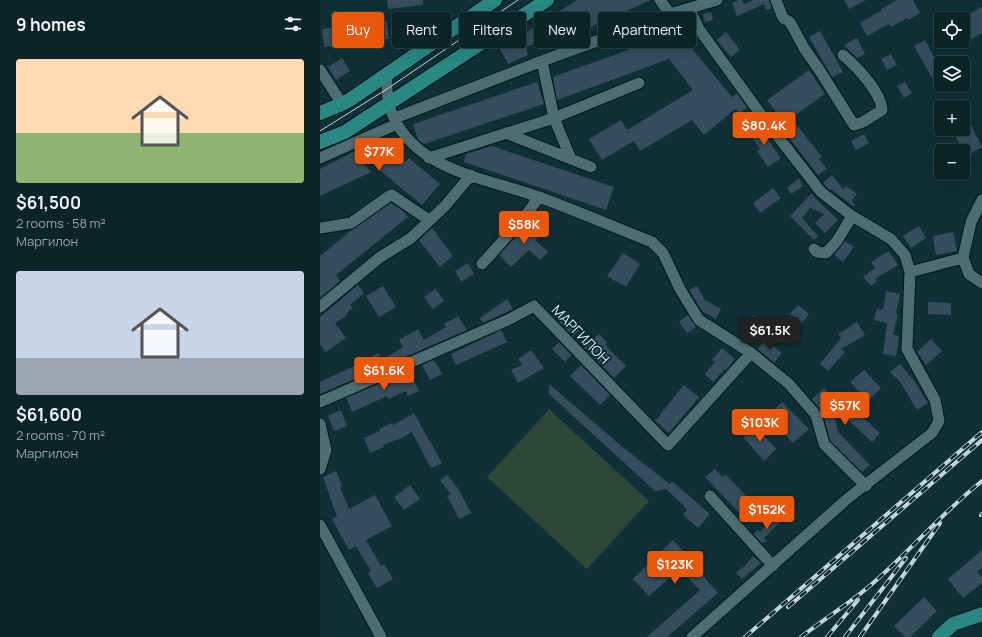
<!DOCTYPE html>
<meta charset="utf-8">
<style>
body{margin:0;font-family:Manrope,sans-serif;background:#193034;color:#f1f3f6;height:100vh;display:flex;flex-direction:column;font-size:15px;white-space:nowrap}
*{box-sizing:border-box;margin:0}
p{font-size:13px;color:#9aa4a8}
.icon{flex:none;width:22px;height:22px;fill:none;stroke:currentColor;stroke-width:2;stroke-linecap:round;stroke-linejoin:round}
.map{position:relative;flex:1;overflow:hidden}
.details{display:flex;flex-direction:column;background:#0b2428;width:320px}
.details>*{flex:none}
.guide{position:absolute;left:12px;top:12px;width:380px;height:36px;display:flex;gap:8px}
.tools{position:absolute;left:614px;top:12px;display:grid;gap:8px}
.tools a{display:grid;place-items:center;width:36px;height:36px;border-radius:4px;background:#0b2428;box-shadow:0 4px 16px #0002,0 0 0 1px #2b4145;font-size:20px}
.price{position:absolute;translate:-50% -34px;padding:0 9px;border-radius:4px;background:#ea580c;color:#fff;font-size:13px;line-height:26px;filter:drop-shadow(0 1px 2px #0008)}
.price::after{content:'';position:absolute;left:50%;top:24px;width:12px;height:9px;margin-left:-6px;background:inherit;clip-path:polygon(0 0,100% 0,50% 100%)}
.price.active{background:#222;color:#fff}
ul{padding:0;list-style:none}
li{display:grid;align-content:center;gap:8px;height:212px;padding:0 16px}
li span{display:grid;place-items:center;height:124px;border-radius:4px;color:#555}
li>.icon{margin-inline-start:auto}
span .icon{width:72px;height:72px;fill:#fffc;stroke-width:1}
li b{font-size:17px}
h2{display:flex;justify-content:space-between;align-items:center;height:48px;padding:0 16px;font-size:17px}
.tag{padding:0 14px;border-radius:4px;background:#0b2428;box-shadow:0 4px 16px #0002,0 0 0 1px #2b4145;font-size:14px;line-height:36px}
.tag.active{background:#ea580c;color:#fff}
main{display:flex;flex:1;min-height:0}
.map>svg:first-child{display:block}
.green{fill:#2d4838}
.building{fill:#354d5d}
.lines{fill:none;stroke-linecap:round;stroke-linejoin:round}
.minor-casing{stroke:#01171b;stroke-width:13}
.major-casing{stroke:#01171b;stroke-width:16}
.minor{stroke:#4c6d74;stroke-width:11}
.major{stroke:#2a8783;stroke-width:14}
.tram{stroke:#c2d6da;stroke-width:1}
.rail-casing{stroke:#c2d6da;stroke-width:4}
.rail{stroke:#04262c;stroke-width:2.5;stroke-dasharray:8;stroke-linecap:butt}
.labels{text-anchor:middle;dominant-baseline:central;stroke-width:3.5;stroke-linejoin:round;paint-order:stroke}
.street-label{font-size:14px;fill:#dbedf1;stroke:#04262c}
</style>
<main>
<section class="details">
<h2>9 homes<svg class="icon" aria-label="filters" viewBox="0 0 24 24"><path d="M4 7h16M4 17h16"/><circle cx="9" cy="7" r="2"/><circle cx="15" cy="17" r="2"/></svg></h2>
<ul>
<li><span style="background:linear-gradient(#ffd9b3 60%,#8fb573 0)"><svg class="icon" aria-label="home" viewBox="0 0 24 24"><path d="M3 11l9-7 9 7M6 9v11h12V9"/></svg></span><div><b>$61,500</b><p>2 rooms · 58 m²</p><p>Маргилон</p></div></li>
<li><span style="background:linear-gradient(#c9d6e8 70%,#9aa5b1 0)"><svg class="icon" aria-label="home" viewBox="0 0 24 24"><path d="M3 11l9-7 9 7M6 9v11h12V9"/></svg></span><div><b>$61,600</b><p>2 rooms · 70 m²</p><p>Маргилон</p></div></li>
</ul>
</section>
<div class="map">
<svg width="662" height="637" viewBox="0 0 662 637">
<rect width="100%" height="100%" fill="#0f3036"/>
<!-- green -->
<path class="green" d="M229,409L329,501L267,569L167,477Z"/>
<!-- building -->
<path class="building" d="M67,0H103V5L68,9Z
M257,0H331L220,50L217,43L206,47L208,55L188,64L180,49Z
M418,0H422L424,4L433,0H449L452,8L446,10L444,4L417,16L412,3Z
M524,0H546L529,9Z
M577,0H593L600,13L588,20L587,18L571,27L569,24L547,36L540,23L562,10L561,9Z
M662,7V33L648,41L643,32V17Z
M391,12L393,20L385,22L383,14Z
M67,21L69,39L4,47L2,29Z
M500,31L523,72L512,77L489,37Z
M358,32L412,97L417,93L427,108L420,113L415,109L384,135L372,120L320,151L314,141L282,160L269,139L301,120L307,130L373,90L349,59L237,100L233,77Z
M406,32L420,50L411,57L397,40Z
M537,38L545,54L537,58L524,45Z
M605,40L621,69V82L616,85L594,46Z
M571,54L577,65L567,70L561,59Z
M22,58L30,71L16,80L8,67Z
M489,70L505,94L471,118L502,157L499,159L507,169L498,175L466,134L470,131L447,100Z
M217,82L224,104L104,144L98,140L93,124Z
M585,82L592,93L584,98L577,86Z
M648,119L662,147L646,156L632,129H643V122Z
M436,123L461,158L448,167L437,151L440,149L427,130Z
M544,134L549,143L536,150L531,141Z
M57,140L85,162L89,158L120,184L102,205L46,159L43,162L51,172L0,196V169Z
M172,146L294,187L286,210L144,162L146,154Z
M512,175L523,189L526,186L537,194L532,200L535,205L533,206L511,189L509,190L503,183Z
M479,178L483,186L471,194L467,188Z
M453,188L461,198L440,213L433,203Z
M491,194L518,220L505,233L495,223L504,214L490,208L482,218L498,236L494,240L470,216Z
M71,203L82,210L88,217L16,275L20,281L0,298V256L33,229Z
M211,220L223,232L215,240L228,252L220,260L209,250L191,267L179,255Z
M599,226L606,238L591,248L583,236Z
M112,228L133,256L120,267L99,240Z
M633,232L637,251L616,255L613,236Z
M525,241L534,247L523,262L514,255Z
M569,251L578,265L555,279L557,281L551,286L543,277L555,268L551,262Z
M303,253L320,264L306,287L287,276Z
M148,263L154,274L141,282L135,271Z
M38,285L44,293L30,305L33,308L29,311L26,316L15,323L26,338L6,352L0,344V317Z
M63,286L76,307L59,317L46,296Z
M377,286L385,300L401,309L396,319L382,311L369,290Z
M116,289L124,301L113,309L104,297Z
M566,291L580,294L576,313L578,314L573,335L579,336L576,356L563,354L567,323L554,320L557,309L563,310Z
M187,299L193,309L163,323L160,318Z
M608,302L631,303V315L608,314Z
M478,305L489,314L482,323L470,314Z
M248,312L262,328L253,336L238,321Z
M368,315L376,327L367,333L359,322Z
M433,315L449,324L442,336L426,327Z
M138,316L147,330L0,394V382L41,363L58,353L62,360L83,347L79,340L98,329L104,340L126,327L124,324Z
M537,322L545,335L521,349L525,352L508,371L500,364L521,338L518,334Z
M181,330L187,342L136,365L131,354Z
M279,334L287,342L285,345L306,366L294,378L264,348Z
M611,339L622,351L606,365L597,352Z
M445,340L462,353L454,363L438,349Z
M239,342L251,355L245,362L232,349Z
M402,348L415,359L406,370L405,369L393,382L385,374L395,362L392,360Z
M211,350L224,368L198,383L191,370L202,365L198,359Z
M113,360L114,362L115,361L122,374L110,380L102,365Z
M580,364L595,382L608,403L597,410L580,382L570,372Z
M261,365L290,395L280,405L250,376Z
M544,370L561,388L548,401L530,382Z
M89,371L99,391L88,396L86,391L68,399L67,396L32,412L26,398Z
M229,384L305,449L350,484L352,481L390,514L378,528L363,515L367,509L346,489L335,491L229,394Z
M364,385L379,397L349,433L335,421Z
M504,388L509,393L510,400L515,395L524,404L526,402L560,433L552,442L511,404L518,432L550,465L542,472L510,440L503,413L492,399Z
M462,402L489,429L473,443L447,416Z
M21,410L27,426L14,431L8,416Z
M94,413L122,463L111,468L92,432L82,438L63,445L64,447L50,453L44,438L60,431L59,429L72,423L73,425Z
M435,425L456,449L444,461L423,437Z
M395,469L403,477L405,474L439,509L427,521L385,477Z
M16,471L22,486L20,487L29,509L55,495L72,526L46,540L61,566L64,564L73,579L57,588L48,573L51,571L36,546L29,550L12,519L17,516L3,477Z
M127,475L139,490L151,513L139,519L127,496L131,494L120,480Z
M90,485L100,499L84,510L74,497Z
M455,516L460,522L444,538L447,541L442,543L433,534L438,530L440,532Z
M353,540L381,571L380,572L398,593L347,637H327L380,590L359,569L329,596L313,579Z
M662,550V568L657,572L662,577V583L643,598L628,579Z
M433,556L441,563L422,579L416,573L426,565Z
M604,597L617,611L590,637H585L574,626Z"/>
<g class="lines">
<!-- minor casing -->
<g class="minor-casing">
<path id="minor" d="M340,0L350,14L397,0
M456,0L463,18L470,22L484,48L500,71L534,125L543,122L562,110C561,92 537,67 523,55
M369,9L379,29L442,116L501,192L532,216L571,239L585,255L590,272L587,349L615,400L619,421L612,433L527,499L372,637
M222,61L234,118L251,159
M0,70L22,104
M66,74C67,84 67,95 69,105C89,171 164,177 219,197C257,211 294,227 332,242L343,253L360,289L379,320L431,353L469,384L496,415L504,444L546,486
M75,118L222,61L350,14
M186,133L271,167
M0,158L77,124
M109,158L234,118L319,83
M0,228L31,223L69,196L72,195L109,220
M494,249L497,252L506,253L517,241L532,216
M643,258L649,274L662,283
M162,264L206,215L219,197
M590,272L643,258L651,222L662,200
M0,307L59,258L91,238L125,206L151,175
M0,402L190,319L214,306L348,445L431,353
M0,424L6,450L0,469
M390,496L453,566
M0,525L61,637"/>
</g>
<!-- major casing -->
<g class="major-casing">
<path id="major" d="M0,113L22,104L31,99L175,0
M0,142L25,132L227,0
M619,637L633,624L662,614"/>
</g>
<!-- minor -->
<use href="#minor" class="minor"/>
<!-- major -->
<use href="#major" class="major"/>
<!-- tram -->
<path class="tram" d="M0,131L67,89L198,0"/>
<!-- rail casing -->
<g class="rail-casing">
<path id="rail" d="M661,515L662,514
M468,607L662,440
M425,637L662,432
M481,637C504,619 530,603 552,584C590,551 623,512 662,481
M507,637L538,600
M525,637L586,558
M540,637L620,523"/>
</g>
<!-- rail -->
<use href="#rail" class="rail"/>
</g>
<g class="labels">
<!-- street labels -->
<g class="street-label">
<text transform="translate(261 334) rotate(46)">МАРГИЛОН</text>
</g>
</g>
</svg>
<div class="tools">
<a><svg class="icon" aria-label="locate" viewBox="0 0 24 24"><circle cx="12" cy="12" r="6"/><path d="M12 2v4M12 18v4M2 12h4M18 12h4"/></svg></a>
<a><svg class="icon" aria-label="layers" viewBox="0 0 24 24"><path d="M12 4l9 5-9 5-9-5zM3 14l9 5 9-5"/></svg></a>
<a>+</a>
<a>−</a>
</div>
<b class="price" style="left:444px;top:146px">$80.4K</b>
<b class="price" style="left:59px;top:172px">$77K</b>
<b class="price" style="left:204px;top:245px">$58K</b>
<b class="price active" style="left:450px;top:351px">$61.5K</b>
<b class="price" style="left:64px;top:391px">$61.6K</b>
<b class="price" style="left:525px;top:426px">$57K</b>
<b class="price" style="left:440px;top:443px">$103K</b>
<b class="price" style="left:447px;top:530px">$152K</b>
<b class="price" style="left:355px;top:585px">$123K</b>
<div class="guide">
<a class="tag active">Buy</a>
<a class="tag">Rent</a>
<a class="tag">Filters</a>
<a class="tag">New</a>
<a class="tag">Apartment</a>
</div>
</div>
</main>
